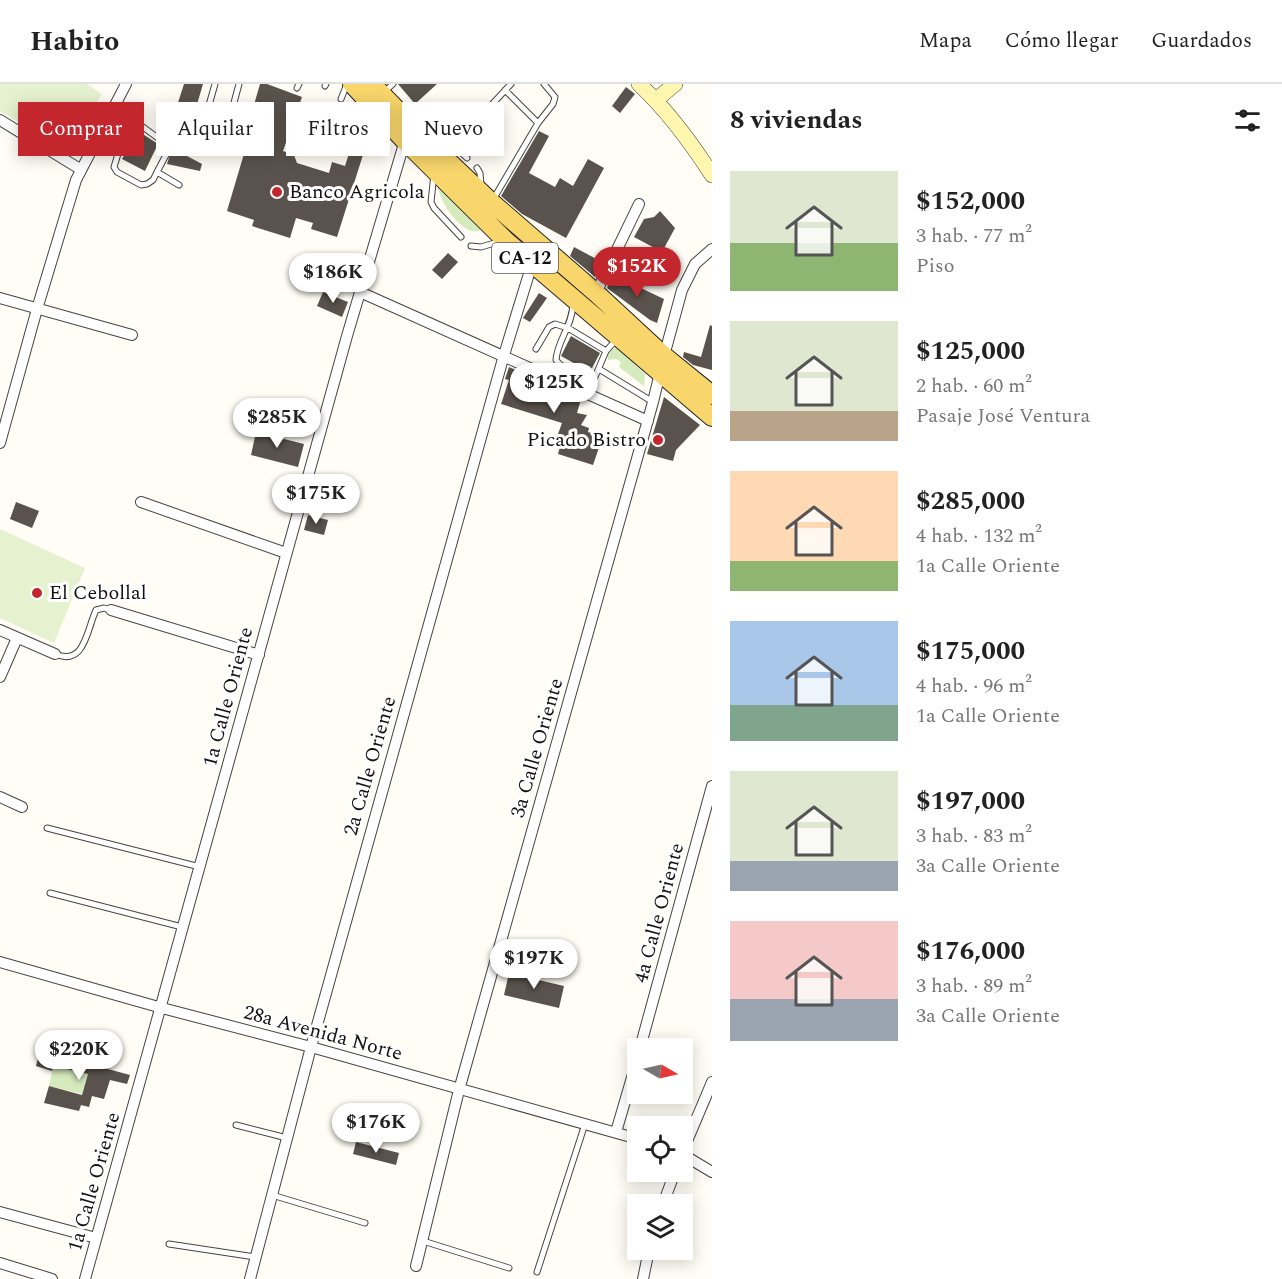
<!DOCTYPE html>
<html lang="es">
<meta charset="utf-8">
<style>
body{margin:0;font-family:Spectral,serif;background:#f2f2f2;color:#222;height:100vh;display:flex;flex-direction:column;font-size:22px;white-space:nowrap}
*{box-sizing:border-box;margin:0}
p{font-size:20px;color:#767676}
.icon{flex:none;width:33px;height:33px;fill:none;stroke:currentColor;stroke-width:2;stroke-linecap:round;stroke-linejoin:round}
.map{position:relative;flex:1;overflow:hidden}
.drawer{display:flex;flex-direction:column;background:#fff;width:570px}
.drawer>*{flex:none}
.top-card{position:absolute;left:18px;top:18px;width:570px;height:54px;display:flex;gap:12px}
.needle{width:39px;rotate:99deg}
.controls{position:absolute;left:627px;top:954px;display:grid;gap:12px}
.controls a{display:grid;place-items:center;width:66px;height:66px;border-radius:0px;background:#fff;box-shadow:0 3px 15px #0003;font-size:30px}
.price{position:absolute;translate:-50% -51px;padding:0 14px;border-radius:21px;background:#fff;color:#222;font-size:20px;line-height:39px;filter:drop-shadow(0 2px 3px #0008)}
.price::after{content:'';position:absolute;left:50%;top:36px;width:18px;height:14px;margin-left:-9px;background:inherit;clip-path:polygon(0 0,100% 0,50% 100%)}
.price.active{background:#c4262e;color:#fff}
ul{padding:0;list-style:none}
li{display:flex;align-items:center;gap:18px;height:150px;padding:0 18px}
li span{display:grid;place-items:center;flex:none;width:168px;height:120px;border-radius:0px;color:#555}
li>.icon{margin-inline-start:auto}
span .icon{width:72px;height:72px;fill:#fffc;stroke-width:1}
li b{font-size:26px}
h2{display:flex;justify-content:space-between;align-items:center;height:72px;padding:0 18px;font-size:26px}
.pill{padding:0 21px;border-radius:0px;background:#fff;box-shadow:0 3px 15px #0003;font-size:21px;line-height:54px}
.pill.active{background:#c4262e;color:#fff}
header{display:flex;align-items:center;gap:36px;box-sizing:border-box;height:84px;padding:0 30px;background:#fff;border-bottom:2px solid #e0e0e0}
header strong{font-size:28px}
nav{display:flex;gap:33px;margin-inline-start:auto;font-size:21px}
main{display:flex;flex:1;min-height:0}
.map>svg:first-child{display:block}
.green{fill:#d5ebbd}
.pitch{fill:#e6f2cf}
.building{fill:#5a524d}
.lines{fill:none;stroke-linecap:round;stroke-linejoin:round}
.lane-casing{stroke:#444;stroke-width:7}
.street-casing{stroke:#444;stroke-width:12}
.secondary-casing{stroke:#333;stroke-width:16}
.primary-casing{stroke:#222;stroke-width:20}
.lane{stroke:#fff;stroke-width:5}
.street{stroke:#fff;stroke-width:10}
.secondary{stroke:#fff6b0;stroke-width:15}
.primary{stroke:#f9d66b;stroke-width:18}
.poi-dot{fill:#c4262e;stroke:#fff;stroke-width:2}
.labels{text-anchor:middle;dominant-baseline:central;stroke-width:6;stroke-linejoin:round;paint-order:stroke}
.shield{fill:#fff;stroke:#585858;stroke-width:1.5}
.shield-label{font-size:18px;font-weight:bold;fill:#111}
.poi-label{font-size:20px;fill:#111;stroke:#fff;text-anchor:start}
.street-label{font-size:20px;fill:#111;stroke:#fff}
</style>
<header>
<strong>Habito</strong>
<nav><a>Mapa</a><a>Cómo llegar</a><a>Guardados</a></nav>
</header>
<main>
<div class="map">
<svg width="712" height="1195" viewBox="0 0 712 1195">
<rect width="100%" height="100%" fill="#fffdf5"/>
<!-- green -->
<path class="green" d="M438,100L485,142C469,163 437,117 438,100Z
M617,263L645,290L644,302L619,283L621,278L616,275L608,276L607,268Z
M53,982L88,990L82,1010L49,1002Z"/>
<!-- pitch -->
<path class="pitch" d="M0,0H87L102,10L68,68L0,27Z
M0,445L85,484L54,559L0,534Z"/>
<!-- building -->
<path class="building" d="M184,0H203L188,51L209,56L205,72L170,47L180,49L187,34L175,28Z
M260,0H267L302,13L283,67L294,71L297,79L329,89L332,78L345,82L356,47L369,52L337,153L311,145L313,139L296,134L290,154L252,142L254,136L227,127L246,63L242,62Z
M398,0H437L415,20Z
M626,3L635,10L620,29L612,22Z
M440,18L449,28L434,45L424,35Z
M138,47L158,60L145,87L122,75Z
M539,47L549,52L529,89L555,103L560,94L573,102L588,75L604,84L566,154L522,130L501,112Z
M172,64L202,80L200,87L167,80Z
M660,127L675,144L662,168L634,153L644,135L654,133Z
M574,163L602,178L595,193L570,172Z
M448,169L458,178L442,195L432,186Z
M613,191L664,215L657,239L650,236L607,204Z
M323,208L348,218L342,233L317,222Z
M539,209L547,214L530,238L523,234Z
M710,241L712,242V286L693,281L683,273L684,268L701,273Z
M571,252L600,269L590,288L561,272Z
M509,283L581,315L577,329L587,331L581,341L589,344L588,348L603,352L593,381L558,370L563,351L558,350L562,339L501,320L509,296L505,295Z
M664,313L700,341L676,366L673,377L647,370Z
M256,348L304,360L298,383L251,371Z
M16,418L39,427L32,444L10,435Z
M308,431L328,436L324,451L304,446Z
M509,889L564,902L559,924L504,911Z
M40,966L60,972L130,991L127,1000L110,996L104,1015L92,1012L89,1023L81,1021L79,1027L44,1019L49,1002L82,1011L88,990L53,982L52,987L36,982Z
M356,1058L399,1069L396,1081L353,1070Z"/>
<g class="lines">
<!-- lane casing -->
<g class="lane-casing">
<path id="lane" d="M215,0L209,21L210,26L224,31H229L232,26L239,0
M325,2L326,0
M297,4L299,0
M505,6L538,39
M383,9L393,0
M341,15L347,0
M137,42L143,43L166,60V71L157,88L153,96L147,100L141,101L117,88L114,83C117,70 126,50 137,42Z
M468,46L511,0
M102,47L124,60
M431,55L453,32L455,27
M454,62L467,74
M446,71L459,56
M477,84L480,89L481,101
M157,88L179,101
M434,90L431,118L434,124L461,153
M494,114L538,39L553,20L555,13L544,0
M471,162L481,163L501,157
M573,220C572,243 557,257 556,276C562,284 580,295 591,296L595,293L606,267L617,255
M536,265L549,243L555,240L568,244L606,267
M599,285L653,318
M55,570C85,583 87,545 96,526L104,524L111,526
M47,744L200,783
M50,809L182,843
M236,1041L287,1054
M272,1111L365,1139
M423,1157L509,1184
M169,1160L255,1173
M537,1188L585,1040"/>
</g>
<!-- street casing -->
<g class="street-casing">
<path id="street" d="M0,36L80,85
M360,208L648,337
M596,209L639,120
M0,214L132,251
M0,359L37,225L76,96L126,0
M141,418L286,469
M111,526L259,571
M0,546L55,570
M0,593L17,554
M0,713L22,723
M0,878L162,924L311,963L638,1055
M640,964L712,702
M616,1048L638,973
M682,1069L712,998
M682,1070L712,1088
M663,1120L675,1088
M0,1128L96,1154
M0,1179L52,1195
M416,1182L459,1006L653,318L664,272L682,206L695,180L712,165
M85,1195L347,252L406,53
M250,1195L311,963L504,271L532,180
M643,1195L649,1166"/>
</g>
<!-- secondary casing -->
<g class="secondary-casing">
<path id="secondary" d="M639,0C668,27 690,57 712,91
M656,16L675,0"/>
</g>
<!-- primary casing -->
<g class="primary-casing">
<path id="primary" d="M352,0L404,56L505,156L712,333
M372,0L428,58L491,118L596,209L664,272L712,311"/>
</g>
<!-- lane -->
<use href="#lane" class="lane"/>
<!-- street -->
<use href="#street" class="street"/>
<!-- secondary -->
<use href="#secondary" class="secondary"/>
<!-- primary -->
<use href="#primary" class="primary"/>
</g>
<!-- markers -->
<g class="poi-dot">
<circle cx="277" cy="108" r="6"/>
<circle cx="658" cy="356" r="6"/>
<circle cx="37" cy="509" r="6"/>
</g>
<g class="labels">
<!-- shield labels -->
<rect class="shield" x="492" y="159" width="66" height="30" rx="4.5"/>
<g class="shield-label">
<text x="525" y="174">CA-12</text>
</g>
<!-- poi labels -->
<g class="poi-label">
<text x="289" y="108">Banco Agricola</text>
<text x="646" y="356" text-anchor="end">Picado Bistro</text>
<text x="49" y="509">El Cebollal</text>
</g>
<!-- street labels -->
<g class="street-label">
<text transform="translate(228 613) rotate(-75)">1a Calle Oriente</text>
<text transform="translate(537 664) rotate(-74)">3a Calle Oriente</text>
<text transform="translate(370 682) rotate(-74)">2a Calle Oriente</text>
<text transform="translate(659 829) rotate(-75)">4a Calle Oriente</text>
<text transform="translate(323 949) rotate(15)">28a Avenida Norte</text>
<text transform="translate(94 1098) rotate(-74)">1a Calle Oriente</text>
</g>
</g>
</svg>
<div class="controls">
<a><svg class="needle" viewBox="-14 -14 28 28"><path d="M0-13l5 13h-10z" fill="#e53935"/><path d="M0 13l5-13h-10z" fill="#767676"/></svg></a>
<a><svg class="icon" aria-label="locate" viewBox="0 0 24 24"><circle cx="12" cy="12" r="6"/><path d="M12 2v4M12 18v4M2 12h4M18 12h4"/></svg></a>
<a><svg class="icon" aria-label="layers" viewBox="0 0 24 24"><path d="M12 4l9 5-9 5-9-5zM3 14l9 5 9-5"/></svg></a>
</div>
<b class="price active" style="left:637px;top:214px">$152K</b>
<b class="price" style="left:333px;top:220px">$186K</b>
<b class="price" style="left:554px;top:330px">$125K</b>
<b class="price" style="left:277px;top:365px">$285K</b>
<b class="price" style="left:316px;top:441px">$175K</b>
<b class="price" style="left:534px;top:906px">$197K</b>
<b class="price" style="left:79px;top:997px">$220K</b>
<b class="price" style="left:376px;top:1070px">$176K</b>
<div class="top-card">
<a class="pill active">Comprar</a>
<a class="pill">Alquilar</a>
<a class="pill">Filtros</a>
<a class="pill">Nuevo</a>
</div>
</div>
<section class="drawer">
<h2>8 viviendas<svg class="icon" aria-label="filters" viewBox="0 0 24 24"><path d="M4 7h16M4 17h16"/><circle cx="9" cy="7" r="2"/><circle cx="15" cy="17" r="2"/></svg></h2>
<ul>
<li><span style="background:linear-gradient(#dfe7d0 60%,#8fb573 0)"><svg class="icon" aria-label="home" viewBox="0 0 24 24"><path d="M3 11l9-7 9 7M6 9v11h12V9"/></svg></span><div><b>$152,000</b><p>3 hab. · 77 m²</p><p>Piso</p></div></li>
<li><span style="background:linear-gradient(#dfe7d0 75%,#b9a48a 0)"><svg class="icon" aria-label="home" viewBox="0 0 24 24"><path d="M3 11l9-7 9 7M6 9v11h12V9"/></svg></span><div><b>$125,000</b><p>2 hab. · 60 m²</p><p>Pasaje José Ventura</p></div></li>
<li><span style="background:linear-gradient(#ffd9b3 75%,#8fb573 0)"><svg class="icon" aria-label="home" viewBox="0 0 24 24"><path d="M3 11l9-7 9 7M6 9v11h12V9"/></svg></span><div><b>$285,000</b><p>4 hab. · 132 m²</p><p>1a Calle Oriente</p></div></li>
<li><span style="background:linear-gradient(#a9c7e8 70%,#7fa58c 0)"><svg class="icon" aria-label="home" viewBox="0 0 24 24"><path d="M3 11l9-7 9 7M6 9v11h12V9"/></svg></span><div><b>$175,000</b><p>4 hab. · 96 m²</p><p>1a Calle Oriente</p></div></li>
<li><span style="background:linear-gradient(#dfe7d0 75%,#9aa5b1 0)"><svg class="icon" aria-label="home" viewBox="0 0 24 24"><path d="M3 11l9-7 9 7M6 9v11h12V9"/></svg></span><div><b>$197,000</b><p>3 hab. · 83 m²</p><p>3a Calle Oriente</p></div></li>
<li><span style="background:linear-gradient(#f6c9c9 65%,#9aa5b1 0)"><svg class="icon" aria-label="home" viewBox="0 0 24 24"><path d="M3 11l9-7 9 7M6 9v11h12V9"/></svg></span><div><b>$176,000</b><p>3 hab. · 89 m²</p><p>3a Calle Oriente</p></div></li>
</ul>
</section>
</main>
